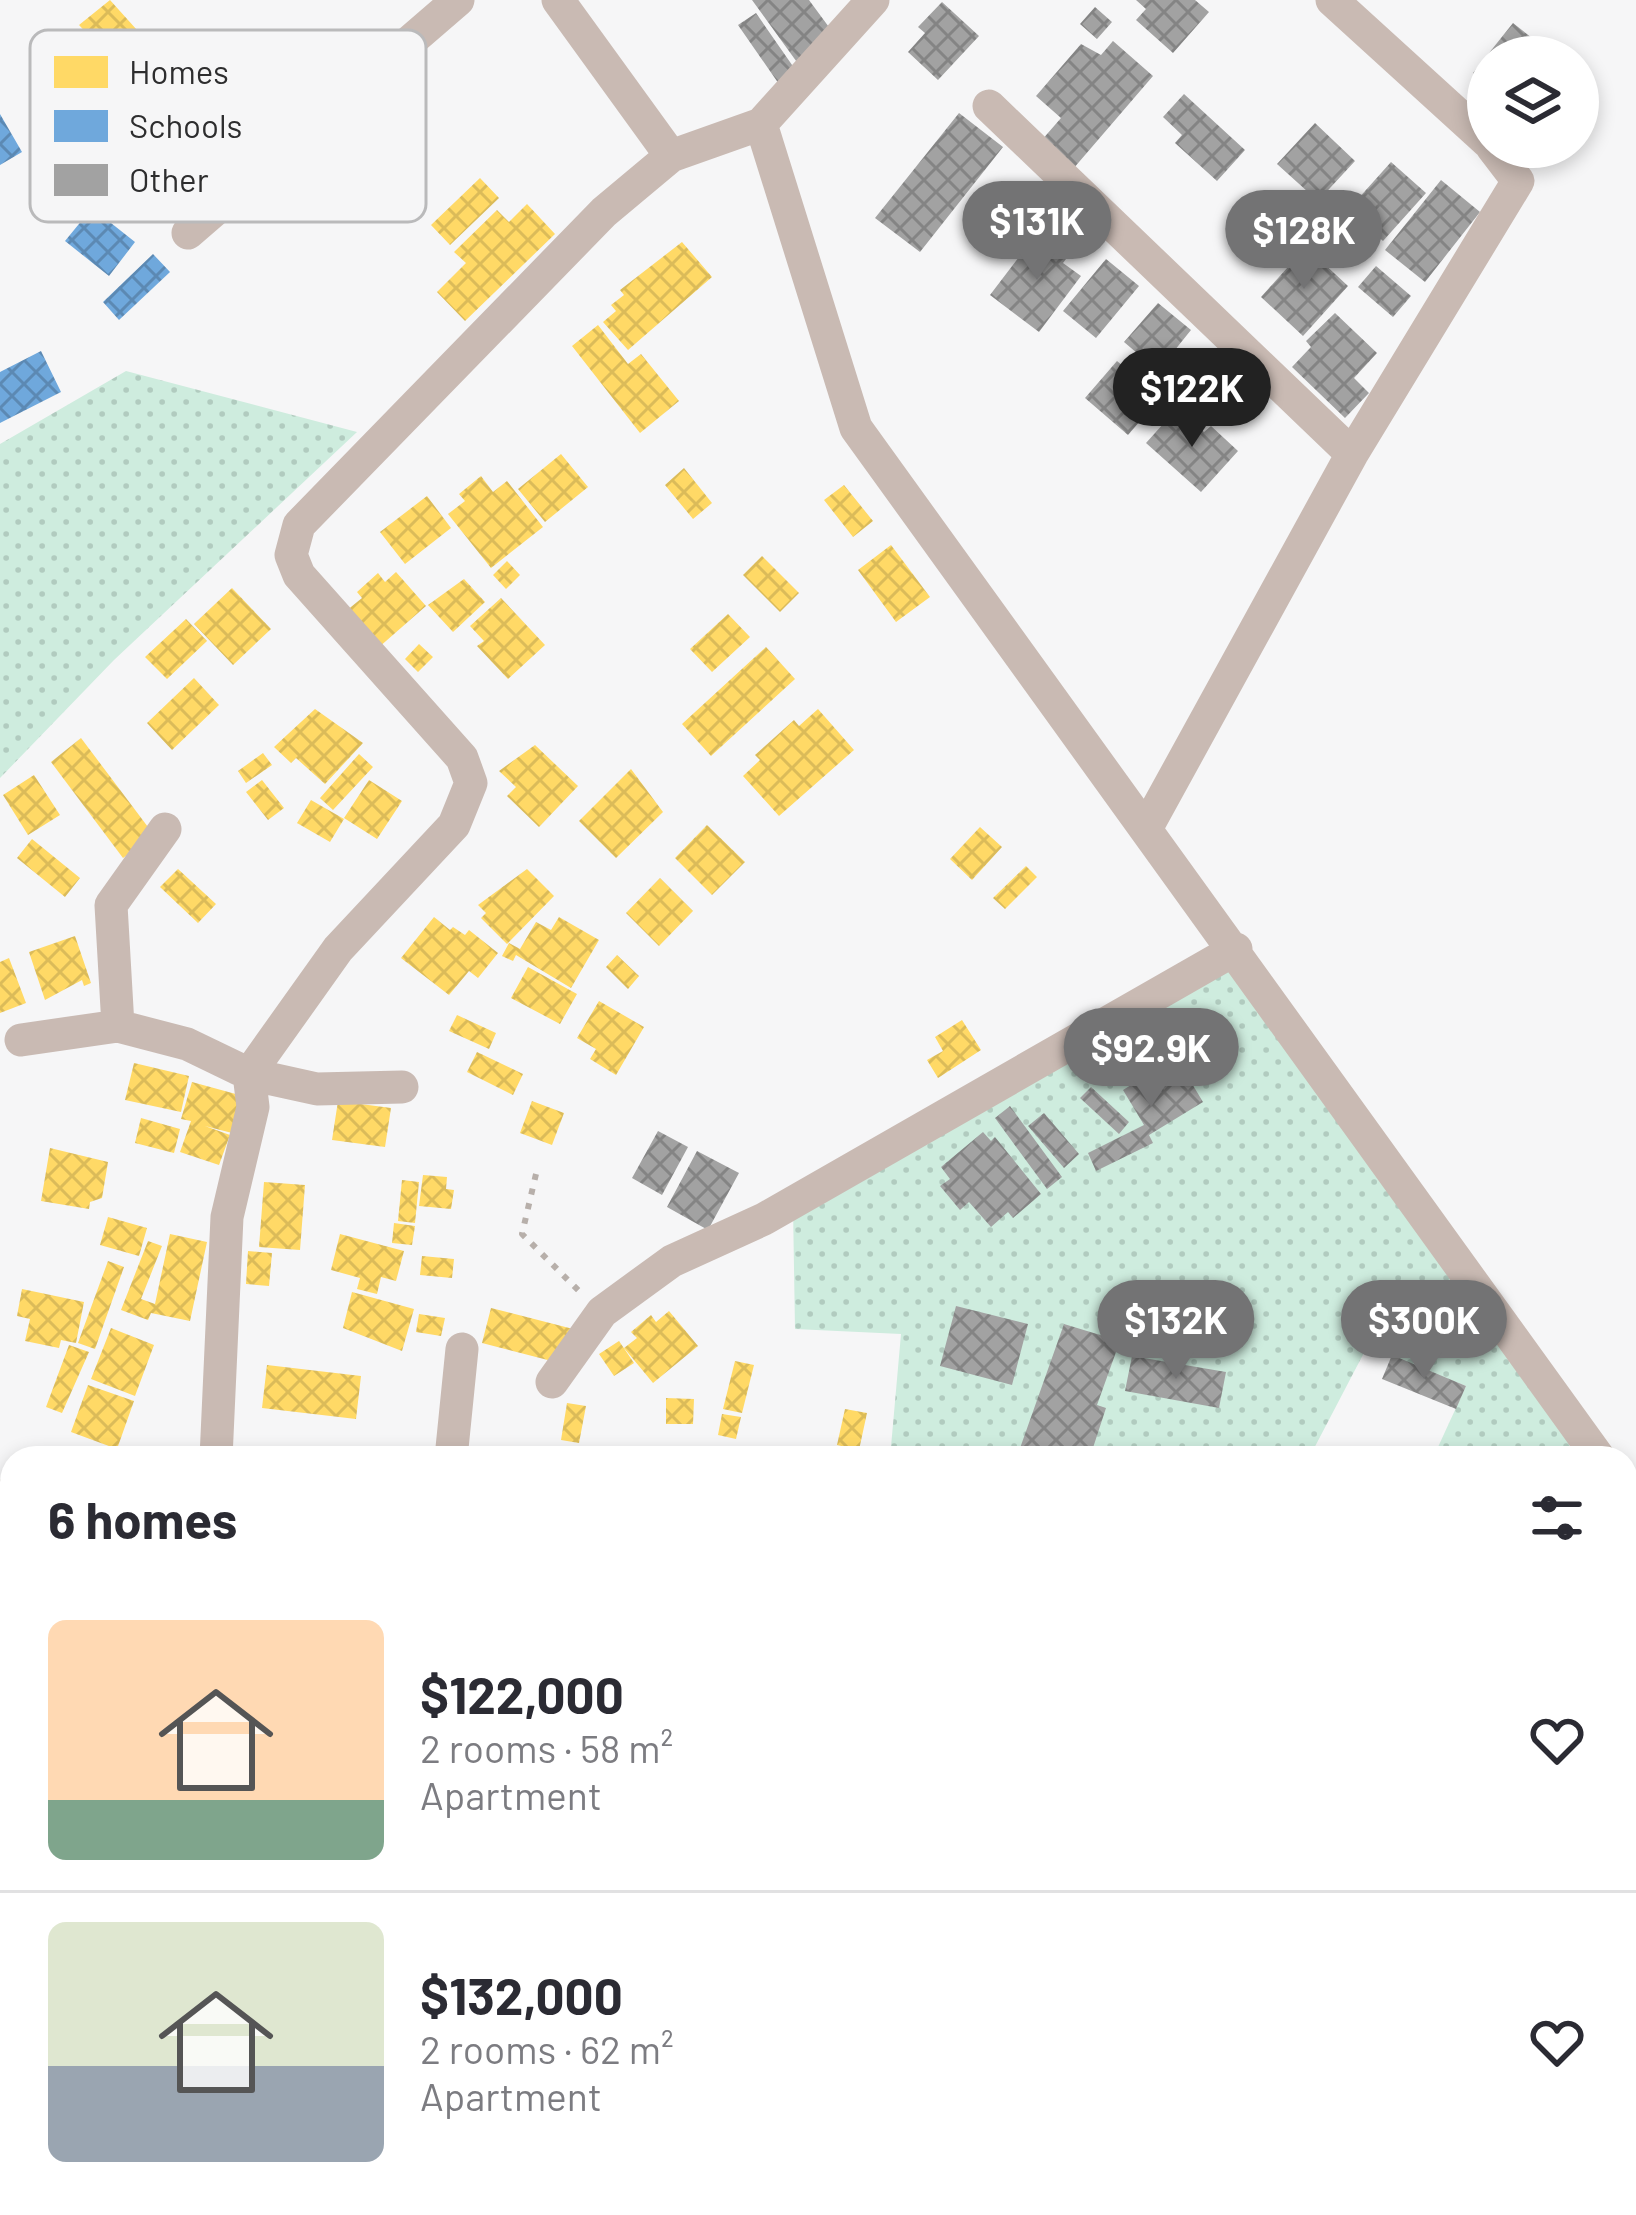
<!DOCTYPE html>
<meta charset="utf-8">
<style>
body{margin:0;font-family:Barlow,sans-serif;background:#f2f2f3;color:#2b2b33;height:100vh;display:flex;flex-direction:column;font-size:45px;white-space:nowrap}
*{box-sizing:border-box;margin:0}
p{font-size:39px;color:#7c7c81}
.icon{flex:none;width:66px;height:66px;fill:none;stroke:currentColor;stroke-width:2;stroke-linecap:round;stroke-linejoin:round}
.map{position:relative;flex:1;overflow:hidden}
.panel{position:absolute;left:0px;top:1446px;width:1638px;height:771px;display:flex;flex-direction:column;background:#fff;border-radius:36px 36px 0 0;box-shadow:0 6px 18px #0003}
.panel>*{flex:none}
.tools{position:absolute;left:1467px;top:36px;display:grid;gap:24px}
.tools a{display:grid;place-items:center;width:132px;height:132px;border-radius:50%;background:#fff;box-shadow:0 6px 18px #0003;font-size:60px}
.price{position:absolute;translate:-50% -102px;padding:0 27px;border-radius:42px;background:#737374;color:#fff;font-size:39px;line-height:78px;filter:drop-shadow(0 3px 6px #0008)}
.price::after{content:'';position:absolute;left:50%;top:72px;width:36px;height:27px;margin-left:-18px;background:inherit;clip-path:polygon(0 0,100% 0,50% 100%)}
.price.active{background:#222;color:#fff}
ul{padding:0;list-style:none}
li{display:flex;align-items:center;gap:36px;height:300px;padding:0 48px}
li+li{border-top:3px solid #e1e1e2}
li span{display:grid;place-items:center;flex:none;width:336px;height:240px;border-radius:18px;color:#555}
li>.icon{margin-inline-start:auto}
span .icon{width:144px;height:144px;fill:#fffc;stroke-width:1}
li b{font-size:51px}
h2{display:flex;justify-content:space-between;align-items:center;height:144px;padding:0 48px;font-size:51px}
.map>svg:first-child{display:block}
.green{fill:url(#green-dots)}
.homes{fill:url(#homes-cross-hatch)}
.schools{fill:url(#schools-cross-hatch)}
.building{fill:url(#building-cross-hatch)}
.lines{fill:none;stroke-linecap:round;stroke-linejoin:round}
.path{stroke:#b7afaa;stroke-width:6;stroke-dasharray:6 9;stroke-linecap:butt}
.minor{stroke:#c9bab3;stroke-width:33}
.key{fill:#f6f6f7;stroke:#bababb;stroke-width:3}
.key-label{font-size:33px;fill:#2d2d2e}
</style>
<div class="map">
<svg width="1636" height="2215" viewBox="0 0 1636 2215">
<defs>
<pattern id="green-dots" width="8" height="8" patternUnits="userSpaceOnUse" patternTransform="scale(3)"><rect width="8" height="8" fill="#ceecde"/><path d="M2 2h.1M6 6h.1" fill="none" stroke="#b1cbbf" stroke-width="1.8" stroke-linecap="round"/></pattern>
<pattern id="homes-cross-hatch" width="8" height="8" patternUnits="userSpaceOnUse" patternTransform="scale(3)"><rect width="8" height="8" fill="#ffd966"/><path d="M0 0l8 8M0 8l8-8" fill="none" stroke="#dbbb59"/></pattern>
<pattern id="schools-cross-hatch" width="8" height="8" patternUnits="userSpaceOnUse" patternTransform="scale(3)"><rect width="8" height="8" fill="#6fa8dc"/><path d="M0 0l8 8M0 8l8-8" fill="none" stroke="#5c89b3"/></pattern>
<pattern id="building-cross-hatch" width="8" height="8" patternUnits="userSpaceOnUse" patternTransform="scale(3)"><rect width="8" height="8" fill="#a2a2a2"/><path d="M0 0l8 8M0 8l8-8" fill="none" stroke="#848484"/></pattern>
</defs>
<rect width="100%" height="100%" fill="#f6f6f7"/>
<!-- green -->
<path class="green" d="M126,371L357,432L114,660L0,778V444Z
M1247,953L1612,1458H1433L1466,1386L1367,1347L1309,1458H890L901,1334L795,1329L793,1207Z
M207,2205H1176L1168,2215H235Z"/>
<!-- homes -->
<path class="homes" d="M110,0L137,30L108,56L79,25Z
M480,178L499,198L450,245L431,225Z
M527,204L555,234L465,321L437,292L466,263L454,252L497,210L509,222Z
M682,242L712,277L628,350L603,322L616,311L611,305L624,295L620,290Z
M598,325L628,364L641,354L679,401L640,433L572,346Z
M561,454L588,487L545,522L518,489Z
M684,468L712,503L693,519L665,485Z
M481,476L493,492L507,481L543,527L491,568L448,514L465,501L459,494Z
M844,485L873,521L853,537L824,500Z
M427,496L451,528L405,564L380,532Z
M891,545L930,597L896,622L858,570Z
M762,556L799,593L780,612L743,575Z
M507,561L520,575L506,589L493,575Z
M396,572L426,606L378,648L346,611L362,598L357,592L378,573L385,582Z
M464,579L485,602L453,632L428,605Z
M232,588L271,629L233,665L194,624Z
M501,598L545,645L508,679L477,646L484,641L470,626Z
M728,614L750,637L712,672L690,649Z
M186,619L207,641L167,679L145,657Z
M419,644L433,657L418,672L405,659Z
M766,647L795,679L711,756L682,724Z
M194,678L219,705L172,750L147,723Z
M315,709L363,743L325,784L296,758L291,763L274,747Z
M818,709L854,750L779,816L743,776L760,760L755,755L794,720L799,726Z
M81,738L154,835L123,858L51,762Z
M535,745L578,786L539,827L507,796L516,787L499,771Z
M263,753L272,765L246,783L238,771Z
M359,754L373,767L333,810L320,798Z
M631,769L663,812L616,858L579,821Z
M34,775L60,815L28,835L3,795Z
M262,780L284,808L268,820L246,792Z
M369,780L402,801L377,839L344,818Z
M311,800L344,819L330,842L297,823Z
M707,825L745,862L712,895L675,858Z
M980,827L1002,847L972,880L950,859Z
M32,839L80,878L65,897L17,858Z
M1026,866L1037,877L1005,909L993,898Z
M178,869L216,904L198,923L160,887Z
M527,869L554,896L507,944L481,918L486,913L478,905Z
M660,878L693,911L659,946L626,913Z
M434,917L450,930L453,927L465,935L469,930L498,953L478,978L469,971L449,995L401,958Z
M559,917L599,940L571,988L516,955L513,961L502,956L509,943L520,949L536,922L551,930Z
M75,936L91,983L84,986L82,980L45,1000L29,952Z
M617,955L639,976L628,989L606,967Z
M9,958L26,1003L0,1013V962Z
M528,967L577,994L560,1024L511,998Z
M599,1001L644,1027L616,1075L590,1059L596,1049L577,1038Z
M457,1015L496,1033L489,1049L449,1031Z
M962,1020L981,1050L938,1078L927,1060L943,1051L935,1037Z
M477,1052L523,1074L513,1095L467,1072Z
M134,1063L189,1076L181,1112L125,1100Z
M192,1082L243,1096L232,1133L205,1126L230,1135L219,1165L180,1152L191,1121L181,1119Z
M338,1101L391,1108L385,1147L332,1140Z
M532,1101L564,1113L552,1145L520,1133Z
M141,1118L180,1129L174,1153L135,1143Z
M50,1148L108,1162L102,1198L90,1202L89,1209L41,1201Z
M423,1175L447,1177L446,1189L454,1190L451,1209L419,1206Z
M402,1180L419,1182L415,1223L398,1221Z
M264,1182L305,1185L300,1250L259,1247Z
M108,1217L147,1228L139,1256L100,1245Z
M394,1223L415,1226L412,1245L392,1243Z
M170,1234L207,1242L190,1321L151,1313L148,1320L121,1310L148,1241L162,1246L141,1299L155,1304Z
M340,1234L404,1251L396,1281L381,1277L377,1294L357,1289L360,1278L331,1270Z
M248,1251L272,1253L269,1286L246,1284Z
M422,1256L454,1259L452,1278L420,1275Z
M108,1261L124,1267L95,1349L78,1343Z
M22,1289L84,1302L76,1343L61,1340L59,1348L25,1341L30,1319L17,1316Z
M352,1292L414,1309L402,1351L343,1328Z
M491,1308L577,1330L567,1365L482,1343Z
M669,1311L698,1346L653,1383L624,1348L637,1338L631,1332L651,1315L656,1322Z
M419,1314L445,1318L441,1336L416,1332Z
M111,1328L154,1345L135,1396L91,1379Z
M619,1341L634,1363L614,1376L599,1354Z
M69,1345L89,1352L62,1413L46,1407Z
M735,1361L754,1365L742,1413L723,1409Z
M267,1365L361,1376L356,1419L262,1408Z
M88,1385L134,1401L117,1449L71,1432Z
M666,1398L694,1399L693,1424H666Z
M567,1403L586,1406L579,1443L561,1440Z
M845,1409L867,1413L859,1450L837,1445Z
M722,1414L741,1417L736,1439L718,1435Z
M1636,1804V1864L1626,1858V1819Z
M1193,2205H1254L1267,2215H1186Z"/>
<!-- schools -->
<path class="schools" d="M0,114L22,152L0,165Z
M92,208L135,242L109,276L65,241Z
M153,254L170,272L119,320L103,302Z
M41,351L61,392L0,423V372Z"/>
<!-- building -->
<path class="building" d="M752,0H809L837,38L799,65Z
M1136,0H1195L1209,12L1173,53L1136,20L1146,9Z
M942,2L979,36L938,80L908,52L925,33L918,27Z
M1095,7L1112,22L1097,39L1080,24Z
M756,13L799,75L781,87L738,25Z
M1513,23L1556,57H1488V85L1473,73Z
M1113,41L1153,76L1073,169L1041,141L1061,118L1036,96L1081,44L1101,55Z
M1184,94L1245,150L1217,181L1175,143L1182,135L1163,117Z
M959,113L1003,147L920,252L875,218Z
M1315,123L1355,161L1318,201L1277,164Z
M1391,162L1426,193L1383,241L1348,210Z
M1441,180L1480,212L1425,282L1385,250Z
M1038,232L1069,255L1063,263L1081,276L1039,332L990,295Z
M1306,247L1348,286L1303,336L1261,297Z
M1106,259L1139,286L1096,338L1063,311Z
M1376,266L1411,296L1393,317L1358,287Z
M1158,303L1191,330L1158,371L1124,342Z
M1335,313L1377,353L1354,378L1369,393L1345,418L1292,367L1311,347L1306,341Z
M1117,361L1160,398L1128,435L1085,398Z
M1173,413L1181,420L1185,415L1204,432L1211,426L1238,451L1201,492L1146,443Z
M1176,1057L1203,1102L1149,1135L1153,1143L1096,1171L1088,1153L1144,1125L1123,1090Z
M1091,1087L1129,1122L1119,1134L1080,1098Z
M1010,1106L1062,1177L1047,1189L995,1118Z
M1044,1113L1079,1154L1064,1168L1028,1126Z
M658,1131L688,1147L662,1195L632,1178Z
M983,1132L991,1141L995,1137L1041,1194L1013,1218L1008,1212L991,1227L969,1202L960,1210L940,1186L950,1179L941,1167Z
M697,1151L739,1173L708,1230L667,1207Z
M956,1306L1028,1324L1012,1385L940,1366Z
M1064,1324L1120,1341L1097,1405L1106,1408L1090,1457L1041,1458L1019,1451Z
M1392,1355L1466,1386L1456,1409L1382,1379Z
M1132,1356L1226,1372L1219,1408L1125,1391Z
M0,1672H12V1741H0Z
M1633,2054L1636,2057V2115L1626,2108V2064Z
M910,2205L908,2215H839L840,2210L825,2207Z"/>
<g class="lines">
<!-- path -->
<path class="path" d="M536,1174L522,1234L581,1293"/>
<!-- minor -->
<path class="minor" d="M558,0L671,156L761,124L856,428L1599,1458
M1332,0L1488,142
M989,106L1352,454
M761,124L873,0
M188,233L458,0
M1147,827L1352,454L1518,181L1492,147
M118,1026L111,905L165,829
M21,1040L118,1026L187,1044L249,1074L253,1107L227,1217L216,1458
M402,1087L317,1089L249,1074L338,949L454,825L471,783L462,758L299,575L291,555L299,525L604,212L671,156
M552,1382L602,1312L672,1261L764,1219L1236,949
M451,1458L462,1349
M1626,1495L1636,1509
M0,1496L12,1497
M1626,1723L1636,1729
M1626,2008L1636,1993
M1336,2205L1348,2215
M187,2215L192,2205
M1487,2215L1494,2205"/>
</g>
<!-- legend -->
<rect x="30" y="30" width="396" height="192" rx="18" class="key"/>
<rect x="54" y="56" width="54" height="32" fill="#ffd966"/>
<rect x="54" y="110" width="54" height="32" fill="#6fa8dc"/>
<rect x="54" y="164" width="54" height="32" fill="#a2a2a2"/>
<g class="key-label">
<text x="129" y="84">Homes</text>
<text x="129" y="138">Schools</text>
<text x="129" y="192">Other</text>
</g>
</svg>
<div class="tools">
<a><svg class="icon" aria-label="layers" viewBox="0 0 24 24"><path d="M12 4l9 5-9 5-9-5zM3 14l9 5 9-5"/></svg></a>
</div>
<b class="price" style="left:1037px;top:283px">$131K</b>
<b class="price" style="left:1304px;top:292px">$128K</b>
<b class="price active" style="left:1192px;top:450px">$122K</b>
<b class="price" style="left:1151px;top:1110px">$92.9K</b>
<b class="price" style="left:1176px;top:1382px">$132K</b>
<b class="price" style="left:1424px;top:1382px">$300K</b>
<section class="panel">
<h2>6 homes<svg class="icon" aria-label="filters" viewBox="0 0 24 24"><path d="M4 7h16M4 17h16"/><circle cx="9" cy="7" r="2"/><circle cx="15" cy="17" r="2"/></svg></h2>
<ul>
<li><span style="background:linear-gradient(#ffd9b3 75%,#7fa58c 0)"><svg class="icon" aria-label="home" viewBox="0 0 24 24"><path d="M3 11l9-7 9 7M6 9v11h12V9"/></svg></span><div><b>$122,000</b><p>2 rooms · 58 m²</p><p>Apartment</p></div><svg class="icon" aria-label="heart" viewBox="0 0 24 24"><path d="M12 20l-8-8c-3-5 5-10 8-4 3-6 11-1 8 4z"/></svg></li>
<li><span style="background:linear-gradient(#dfe7d0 60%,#9aa5b1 0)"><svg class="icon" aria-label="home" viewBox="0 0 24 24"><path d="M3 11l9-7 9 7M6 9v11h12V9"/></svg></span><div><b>$132,000</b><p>2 rooms · 62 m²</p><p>Apartment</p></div><svg class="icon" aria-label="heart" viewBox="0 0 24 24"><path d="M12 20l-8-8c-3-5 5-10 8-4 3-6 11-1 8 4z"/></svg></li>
</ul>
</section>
</div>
